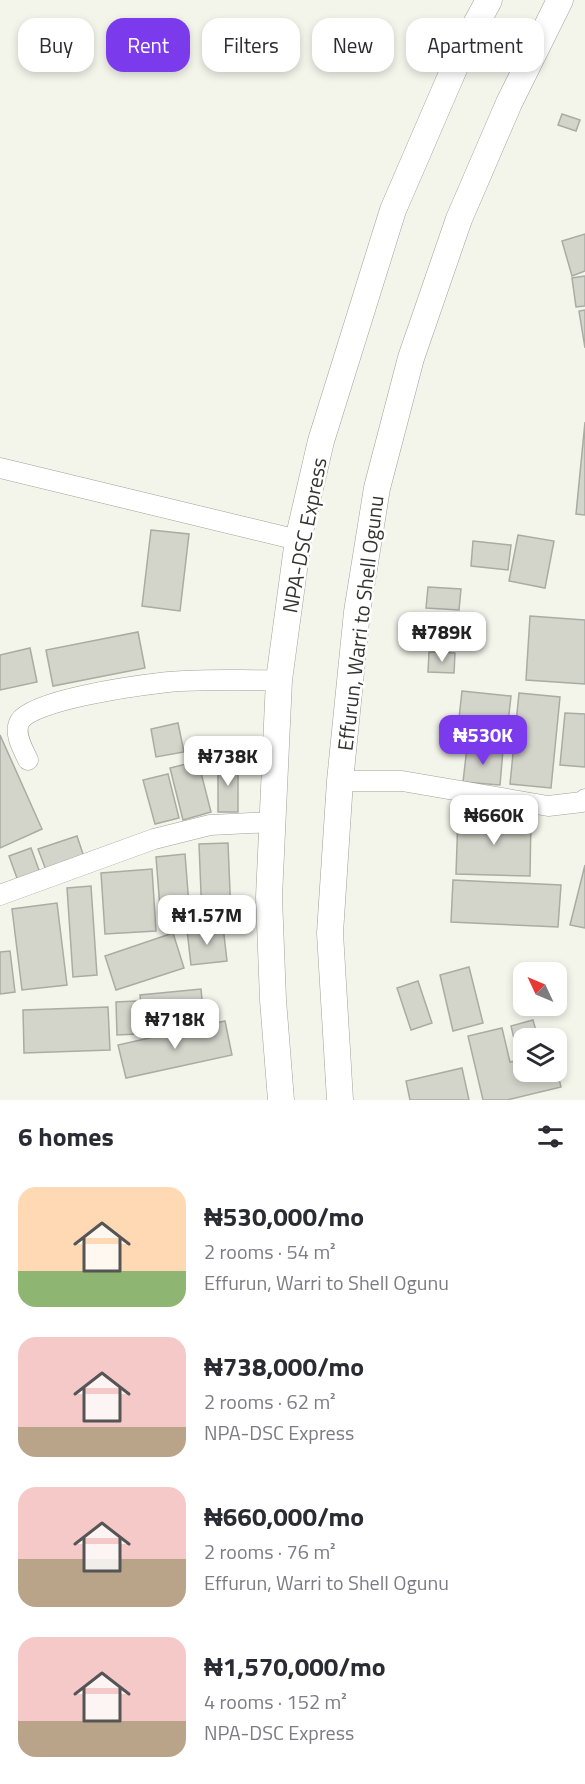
<!DOCTYPE html>
<meta charset="utf-8">
<style>
body{margin:0;font-family:"Titillium Web",sans-serif;background:#f7f7f7;color:#2b2b33;height:100vh;display:flex;flex-direction:column;font-size:22px;white-space:nowrap}
*{box-sizing:border-box;margin:0}
p{font-size:20px;color:#7c7c81}
.icon{flex:none;width:33px;height:33px;fill:none;stroke:currentColor;stroke-width:2;stroke-linecap:round;stroke-linejoin:round}
.map{position:relative;height:1100px;overflow:hidden}
.drawer{display:flex;flex-direction:column;background:#fff;flex:1}
.drawer>*{flex:none}
.banner{position:absolute;left:18px;top:18px;width:549px;height:54px;display:flex;gap:12px}
.needle{width:39px;rotate:314deg}
.buttons{position:absolute;left:513px;top:962px;display:grid;gap:12px}
.buttons a{display:grid;place-items:center;width:54px;height:54px;border-radius:12px;background:#fff;box-shadow:0 3px 9px #0003;font-size:30px}
.price{position:absolute;translate:-50% -51px;padding:0 14px;border-radius:12px;background:#fff;color:#222;font-size:20px;line-height:39px;filter:drop-shadow(0 2px 3px #0008)}
.price::after{content:'';position:absolute;left:50%;top:36px;width:18px;height:14px;margin-left:-9px;background:inherit;clip-path:polygon(0 0,100% 0,50% 100%)}
.price.active{background:#7c3aed;color:#fff}
ul{padding:0;list-style:none}
li{display:flex;align-items:center;gap:18px;height:150px;padding:0 18px}
li span{display:grid;place-items:center;flex:none;width:168px;height:120px;border-radius:18px;color:#555}
li>.icon{margin-inline-start:auto}
span .icon{width:72px;height:72px;fill:#fffc;stroke-width:1}
li b{font-size:26px}
h2{display:flex;justify-content:space-between;align-items:center;height:72px;padding:0 18px;font-size:26px}
.tag{padding:0 21px;border-radius:18px;background:#fff;box-shadow:0 3px 9px #0003;font-size:21px;line-height:54px}
.tag.active{background:#7c3aed;color:#fff}
.map>svg:first-child{display:block}
.building{fill:#d3d5cb;stroke:#a9aca2;stroke-width:1.5}
.lines{fill:none;stroke-linecap:round;stroke-linejoin:round}
.minor-casing{stroke:#a0a298;stroke-width:21}
.major-casing{stroke:#a0a298;stroke-width:27}
.minor{stroke:#fff;stroke-width:20}
.major{stroke:#fff;stroke-width:26}
.labels{text-anchor:middle;dominant-baseline:central;stroke-width:5;stroke-linejoin:round;paint-order:stroke}
.street-label{font-size:21px;fill:#343531;stroke:#fff}
</style>
<div class="map">
<svg width="585" height="1100" viewBox="0 0 585 1100">
<rect width="100%" height="100%" fill="#f3f5eb"/>
<!-- building -->
<path class="building" d="M562,114L580,120L576,131L558,125Z
M585,234V271L572,276L562,241Z
M585,276V306L576,307L572,278Z
M585,310V348L579,311Z
M585,422V515L576,514Z
M151,530L189,534L180,611L142,606Z
M518,535L554,541L545,588L509,581Z
M473,541L511,545L508,570L471,566Z
M428,587L461,589L459,610L426,608Z
M530,616L585,620V684L526,680Z
M138,632L145,668L53,686L46,650Z
M30,648L37,682L0,690V655Z
M429,652L455,653L454,673L428,672Z
M462,691L511,696L507,732L458,727Z
M519,693L560,697L551,788L510,784Z
M565,713L585,714V767L560,765Z
M178,723L184,752L156,757L151,729Z
M0,735L42,829L0,848Z
M467,747L503,750L500,785L463,782Z
M198,761L211,812L183,820L170,768Z
M218,762H238V812H218Z
M168,774L179,818L155,824L143,780Z
M458,816L531,817L530,876L456,874Z
M77,836L84,857L46,870L38,849Z
M228,843L231,916L202,918L199,844Z
M31,848L40,873L18,881L9,856Z
M185,854L190,918L161,921L156,857Z
M585,865V928L570,925Z
M152,869L156,931L105,934L101,873Z
M453,880L561,885L558,927L451,922Z
M91,886L97,975L73,977L67,888Z
M57,903L67,985L22,990L12,909Z
M223,926L227,961L191,965L187,930Z
M173,933L184,968L116,990L105,956Z
M10,951L15,992L0,994V952Z
M469,967L483,1023L453,1031L440,975Z
M418,981L432,1023L411,1030L397,988Z
M201,989L204,1021L143,1028L140,995Z
M136,1001L137,1034L117,1035L116,1002Z
M108,1007L110,1050L24,1053L23,1010Z
M533,1020L538,1038H524V1071H556V1067L561,1087L507,1100H483L468,1036L502,1028L510,1062L519,1060L511,1026Z
M225,1021L232,1055L126,1078L118,1045Z
M462,1068L469,1100H410L406,1081Z"/>
<g class="lines">
<!-- minor casing -->
<g class="minor-casing">
<path id="minor" d="M0,468L298,540
M28,760C23,749 13,733 20,721C33,700 134,686 160,683C198,678 241,681 279,680
M340,781H402L548,806L582,802L585,799
M0,895L154,839L210,825L273,822"/>
</g>
<!-- major casing -->
<g class="major-casing">
<path id="major" d="M281,1100L273,1000L269,897L279,680L298,540L321,441L393,210L463,48L489,0
M340,1100L330,933L340,781L357,612L377,488L411,358L459,219L509,103L560,0"/>
</g>
<!-- minor -->
<use href="#minor" class="minor"/>
<!-- major -->
<use href="#major" class="major"/>
</g>
<g class="labels">
<!-- street labels -->
<g class="street-label">
<text transform="translate(304 535) rotate(-79)">NPA-DSC Express</text>
<text transform="translate(360 623) rotate(-83)">Effurun, Warri to Shell Ogunu</text>
</g>
</g>
</svg>
<div class="buttons">
<a><svg class="needle" viewBox="-14 -14 28 28"><path d="M0-13l5 13h-10z" fill="#e53935"/><path d="M0 13l5-13h-10z" fill="#7c7c81"/></svg></a>
<a><svg class="icon" aria-label="layers" viewBox="0 0 24 24"><path d="M12 4l9 5-9 5-9-5zM3 14l9 5 9-5"/></svg></a>
</div>
<b class="price" style="left:442px;top:663px">₦789K</b>
<b class="price active" style="left:483px;top:766px">₦530K</b>
<b class="price" style="left:228px;top:787px">₦738K</b>
<b class="price" style="left:494px;top:846px">₦660K</b>
<b class="price" style="left:207px;top:946px">₦1.57M</b>
<b class="price" style="left:175px;top:1050px">₦718K</b>
<div class="banner">
<a class="tag">Buy</a>
<a class="tag active">Rent</a>
<a class="tag">Filters</a>
<a class="tag">New</a>
<a class="tag">Apartment</a>
</div>
</div>
<section class="drawer">
<h2>6 homes<svg class="icon" aria-label="filters" viewBox="0 0 24 24"><path d="M4 7h16M4 17h16"/><circle cx="9" cy="7" r="2"/><circle cx="15" cy="17" r="2"/></svg></h2>
<ul>
<li><span style="background:linear-gradient(#ffd9b3 70%,#8fb573 0)"><svg class="icon" aria-label="home" viewBox="0 0 24 24"><path d="M3 11l9-7 9 7M6 9v11h12V9"/></svg></span><div><b>₦530,000/mo</b><p>2 rooms · 54 m²</p><p>Effurun, Warri to Shell Ogunu</p></div></li>
<li><span style="background:linear-gradient(#f6c9c9 75%,#b9a48a 0)"><svg class="icon" aria-label="home" viewBox="0 0 24 24"><path d="M3 11l9-7 9 7M6 9v11h12V9"/></svg></span><div><b>₦738,000/mo</b><p>2 rooms · 62 m²</p><p>NPA-DSC Express</p></div></li>
<li><span style="background:linear-gradient(#f6c9c9 60%,#b9a48a 0)"><svg class="icon" aria-label="home" viewBox="0 0 24 24"><path d="M3 11l9-7 9 7M6 9v11h12V9"/></svg></span><div><b>₦660,000/mo</b><p>2 rooms · 76 m²</p><p>Effurun, Warri to Shell Ogunu</p></div></li>
<li><span style="background:linear-gradient(#f6c9c9 70%,#b9a48a 0)"><svg class="icon" aria-label="home" viewBox="0 0 24 24"><path d="M3 11l9-7 9 7M6 9v11h12V9"/></svg></span><div><b>₦1,570,000/mo</b><p>4 rooms · 152 m²</p><p>NPA-DSC Express</p></div></li>
</ul>
</section>
